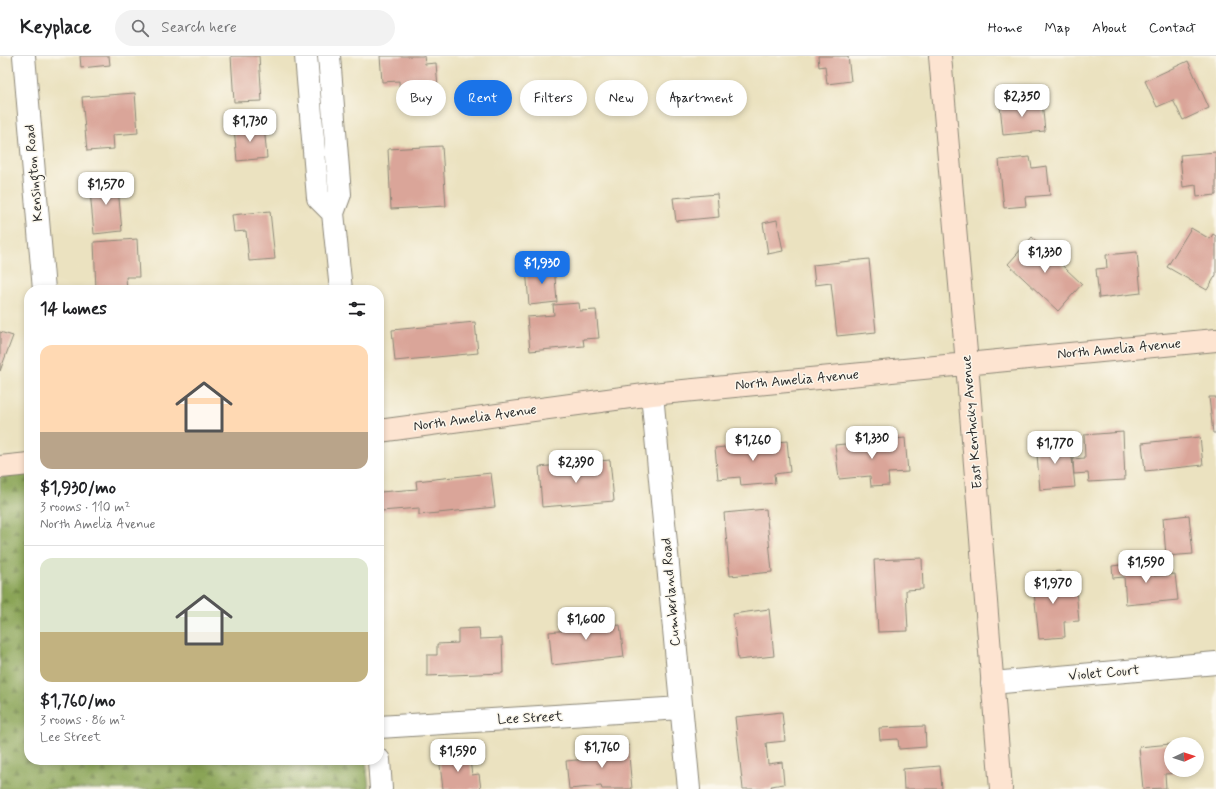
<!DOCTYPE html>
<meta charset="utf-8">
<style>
body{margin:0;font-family:Mynerve,sans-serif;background:#f2f2f2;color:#202124;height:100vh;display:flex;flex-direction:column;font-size:15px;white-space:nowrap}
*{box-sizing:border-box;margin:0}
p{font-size:13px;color:#757577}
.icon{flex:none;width:22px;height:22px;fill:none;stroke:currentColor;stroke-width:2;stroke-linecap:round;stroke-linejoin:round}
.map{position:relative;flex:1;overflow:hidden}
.side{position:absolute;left:24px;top:229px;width:360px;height:480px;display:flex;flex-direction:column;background:#fff;border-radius:16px;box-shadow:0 2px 6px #0003}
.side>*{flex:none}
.guide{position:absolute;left:396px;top:24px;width:380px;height:36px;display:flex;gap:8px}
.needle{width:26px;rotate:86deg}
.buttons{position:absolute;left:1164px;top:681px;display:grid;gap:8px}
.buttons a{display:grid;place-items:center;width:40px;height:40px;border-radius:50%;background:#fff;box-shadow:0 2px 6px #0003;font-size:20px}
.price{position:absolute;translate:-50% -34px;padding:0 9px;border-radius:8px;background:#fff;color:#222;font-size:13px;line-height:26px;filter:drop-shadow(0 1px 2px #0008)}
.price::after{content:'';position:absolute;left:50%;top:24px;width:12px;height:9px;margin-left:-6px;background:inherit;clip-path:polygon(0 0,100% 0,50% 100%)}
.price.selected{background:#1a73e8;color:#fff}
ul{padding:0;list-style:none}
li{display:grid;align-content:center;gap:8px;height:212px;padding:0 16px}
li+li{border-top:1px solid #e0e0e0}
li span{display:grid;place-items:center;height:124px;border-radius:12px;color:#555}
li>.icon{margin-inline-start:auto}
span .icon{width:72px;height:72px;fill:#fffc;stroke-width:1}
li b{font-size:17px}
h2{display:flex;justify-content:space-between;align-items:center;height:48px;padding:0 16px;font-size:17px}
.chip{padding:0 14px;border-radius:18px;background:#fff;box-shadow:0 2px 6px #0003;font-size:14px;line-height:36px}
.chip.selected{background:#1a73e8;color:#fff}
header{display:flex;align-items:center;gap:24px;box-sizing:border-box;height:56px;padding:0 20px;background:#fff;border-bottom:1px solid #e0e0e0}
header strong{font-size:19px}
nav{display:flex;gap:22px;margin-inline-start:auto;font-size:14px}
.search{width:280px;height:36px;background:#f2f2f2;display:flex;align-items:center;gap:10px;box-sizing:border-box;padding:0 14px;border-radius:22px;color:#757577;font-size:15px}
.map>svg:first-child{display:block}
.forest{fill:url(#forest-firs);stroke:#5a6840}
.building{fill:#daa599}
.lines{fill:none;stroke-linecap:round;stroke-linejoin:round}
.street-casing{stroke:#8b8676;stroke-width:24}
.secondary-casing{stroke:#8b8676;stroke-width:24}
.street{stroke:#fff;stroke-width:22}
.secondary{stroke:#fde4d1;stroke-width:22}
.labels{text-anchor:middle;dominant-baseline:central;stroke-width:3;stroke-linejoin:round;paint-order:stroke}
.street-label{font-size:14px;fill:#2b2b2b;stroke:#fbf7ec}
</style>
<header>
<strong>Keyplace</strong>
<div class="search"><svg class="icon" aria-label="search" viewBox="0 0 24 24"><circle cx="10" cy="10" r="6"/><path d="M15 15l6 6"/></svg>Search here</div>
<nav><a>Home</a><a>Map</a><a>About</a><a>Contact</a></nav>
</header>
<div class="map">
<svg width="1216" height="733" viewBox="0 0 1216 733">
<defs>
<pattern id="forest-firs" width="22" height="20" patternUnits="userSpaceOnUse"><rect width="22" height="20" fill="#8aa456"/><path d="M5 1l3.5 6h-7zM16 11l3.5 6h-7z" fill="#718647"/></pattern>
</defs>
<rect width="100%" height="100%" fill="#fbf7ec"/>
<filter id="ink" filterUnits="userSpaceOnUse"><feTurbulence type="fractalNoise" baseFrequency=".025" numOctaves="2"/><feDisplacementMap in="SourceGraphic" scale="8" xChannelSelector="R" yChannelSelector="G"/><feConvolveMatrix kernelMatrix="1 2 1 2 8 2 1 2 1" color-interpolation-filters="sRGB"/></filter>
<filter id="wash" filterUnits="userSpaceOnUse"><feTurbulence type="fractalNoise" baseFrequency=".012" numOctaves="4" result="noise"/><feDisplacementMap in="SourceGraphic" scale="16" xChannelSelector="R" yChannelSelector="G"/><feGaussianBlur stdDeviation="0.9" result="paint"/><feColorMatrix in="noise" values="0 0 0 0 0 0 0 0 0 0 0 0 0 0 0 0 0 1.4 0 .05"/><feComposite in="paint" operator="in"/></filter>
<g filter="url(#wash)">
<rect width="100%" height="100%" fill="#ebe2c0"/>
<!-- forest -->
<path class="forest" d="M29,418V704H366L369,733H0V421Z"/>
<g id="blocks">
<!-- building -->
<path class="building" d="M80,0H109L110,9L81,12Z
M231,0H259L262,45L234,46Z
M380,0H424L425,8L436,7L439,45L400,48L399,25L382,26Z
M818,0H848L851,25L827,28L825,10L819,11Z
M1188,5L1209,52L1183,64L1173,44L1157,51L1145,25Z
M135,37L138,77L113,79L114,93L87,95L82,41Z
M1042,45L1045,75L1003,79L1000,49Z
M264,69L267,102L237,105L234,72Z
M442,90L446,150L391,153L388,93Z
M1216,96V139L1197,141L1196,129L1183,131L1180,99Z
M1030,101L1032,112L1047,110L1050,139L1025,141L1026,150L1004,152L999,104Z
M117,121L122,175L94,178L89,124Z
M717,138L719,161L676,165L673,142Z
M270,155L275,203L249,205L246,175L234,176L232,159Z
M777,164L783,195L768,198L763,167Z
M1191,172L1210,183L1213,178L1216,180V219L1207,234L1167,211Z
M1032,181L1082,228L1058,255L1008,208Z
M137,183L139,221H126L127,234H96L94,186Z
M1137,196L1141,237L1099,242L1096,213L1107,212L1106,199Z
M869,203L876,276L837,280L831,227L815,229L813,209Z
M554,209L557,246L529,249L526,212Z
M579,247L580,255L596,254L599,282L583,283L584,290L530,295L527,261L554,259L553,249Z
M475,266L478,297L395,305L392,274Z
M0,276L13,280L0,315Z
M1209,341H1216V377H1213Z
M1123,376L1125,424L1089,426L1088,417L1074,418L1073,403L1085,402L1084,379Z
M1200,381L1203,409L1145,415L1142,387Z
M905,382L908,416L888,417L889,429L871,430L870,420L839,423L835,389Z
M1070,383L1075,431L1040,434L1036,387Z
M787,385L790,416L774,418L775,427L741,430L740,421L718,423L715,392Z
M610,404L614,445L542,451L539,411Z
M491,417L495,451L419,459V452L381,455L380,436L417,433L416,425Z
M766,453L772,516L730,520L724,457Z
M1189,459L1193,498L1166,500L1163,462Z
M922,502L923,533L906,534L908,575L878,576L874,504Z
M1153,505L1154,520L1175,518L1178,544L1126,549L1124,521L1113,522L1112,510Z
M1060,515L1062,535L1076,534L1079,565L1064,566L1065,581L1039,583L1032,518Z
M769,553L774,600L738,604L733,558Z
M599,558L600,571L620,569L624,601L552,609L549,576L568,574L567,561Z
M479,572L480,583L502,582L503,617L427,620V599H437V588L458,587V573Z
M782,656L785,685L766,687L768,708L782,706L784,728L771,730L772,733H743L735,661Z
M925,670L926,691L899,693L898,683L880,684L879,672Z
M1171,688V714H1191V716L1165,718L1166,732L1143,733L1139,691Z
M628,689L632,733H602L601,730L569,733L566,705L587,703L586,693Z
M469,697L472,719L479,718L481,733H443L439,701Z
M940,710L942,733H904L903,713Z"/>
</g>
</g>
<g filter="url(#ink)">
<use href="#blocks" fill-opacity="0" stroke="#8b8676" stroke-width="1"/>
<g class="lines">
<!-- street casing -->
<g class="street-casing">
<path id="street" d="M24,0L44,234
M306,0L318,142L333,157
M329,0L340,138L333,157L341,234
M652,338L689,733
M992,627L1216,607
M379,671L681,652
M379,704L381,733"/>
</g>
<!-- secondary casing -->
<g class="secondary-casing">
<path id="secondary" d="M940,0L967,308L1001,733
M379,375L652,338L1216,284
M0,411L29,408"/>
</g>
<!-- street -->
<use href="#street" class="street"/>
<!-- secondary -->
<use href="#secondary" class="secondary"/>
</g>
</g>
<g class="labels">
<!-- street labels -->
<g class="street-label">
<text transform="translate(34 117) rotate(-95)">Kensington Road</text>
<text transform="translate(1119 293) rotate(-5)">North Amelia Avenue</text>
<text transform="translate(797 324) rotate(-5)">North Amelia Avenue</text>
<text transform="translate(475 362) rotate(-8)">North Amelia Avenue</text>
<text transform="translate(972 366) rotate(-95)">East Kentucky Avenue</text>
<text transform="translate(671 536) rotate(-95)">Cumberland Road</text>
<text transform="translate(1104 617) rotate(-5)">Violet Court</text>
<text transform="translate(530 662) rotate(-3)">Lee Street</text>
</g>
</g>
</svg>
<div class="buttons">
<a><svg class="needle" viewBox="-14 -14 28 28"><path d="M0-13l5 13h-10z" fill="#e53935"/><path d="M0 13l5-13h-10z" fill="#757577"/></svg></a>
</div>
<b class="price" style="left:1022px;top:62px">$2,350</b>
<b class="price" style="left:250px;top:87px">$1,730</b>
<b class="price" style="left:106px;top:150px">$1,570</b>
<b class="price" style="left:1045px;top:218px">$1,330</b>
<b class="price selected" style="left:542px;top:229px">$1,930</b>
<b class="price" style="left:872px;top:404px">$1,330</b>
<b class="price" style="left:753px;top:406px">$1,260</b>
<b class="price" style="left:1055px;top:409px">$1,770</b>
<b class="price" style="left:576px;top:428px">$2,390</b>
<b class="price" style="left:1146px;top:528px">$1,590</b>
<b class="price" style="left:1053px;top:549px">$1,970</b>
<b class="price" style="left:586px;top:585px">$1,600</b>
<b class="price" style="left:602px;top:713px">$1,760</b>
<b class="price" style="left:458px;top:717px">$1,590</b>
<div class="guide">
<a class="chip">Buy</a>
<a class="chip selected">Rent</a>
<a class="chip">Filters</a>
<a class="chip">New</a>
<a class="chip">Apartment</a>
</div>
<section class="side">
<h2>14 homes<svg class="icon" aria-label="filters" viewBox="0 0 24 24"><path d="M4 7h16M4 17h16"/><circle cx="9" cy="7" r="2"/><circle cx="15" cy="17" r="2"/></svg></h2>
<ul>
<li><span style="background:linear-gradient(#ffd9b3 70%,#b9a48a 0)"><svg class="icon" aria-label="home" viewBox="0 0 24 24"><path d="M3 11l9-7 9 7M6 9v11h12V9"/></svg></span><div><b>$1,930/mo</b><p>3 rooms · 110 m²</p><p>North Amelia Avenue</p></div></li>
<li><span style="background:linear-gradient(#dfe7d0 60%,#c2b280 0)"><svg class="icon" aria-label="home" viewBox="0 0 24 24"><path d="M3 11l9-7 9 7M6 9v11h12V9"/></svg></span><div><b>$1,760/mo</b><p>3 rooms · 86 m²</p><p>Lee Street</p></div></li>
</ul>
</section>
</div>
